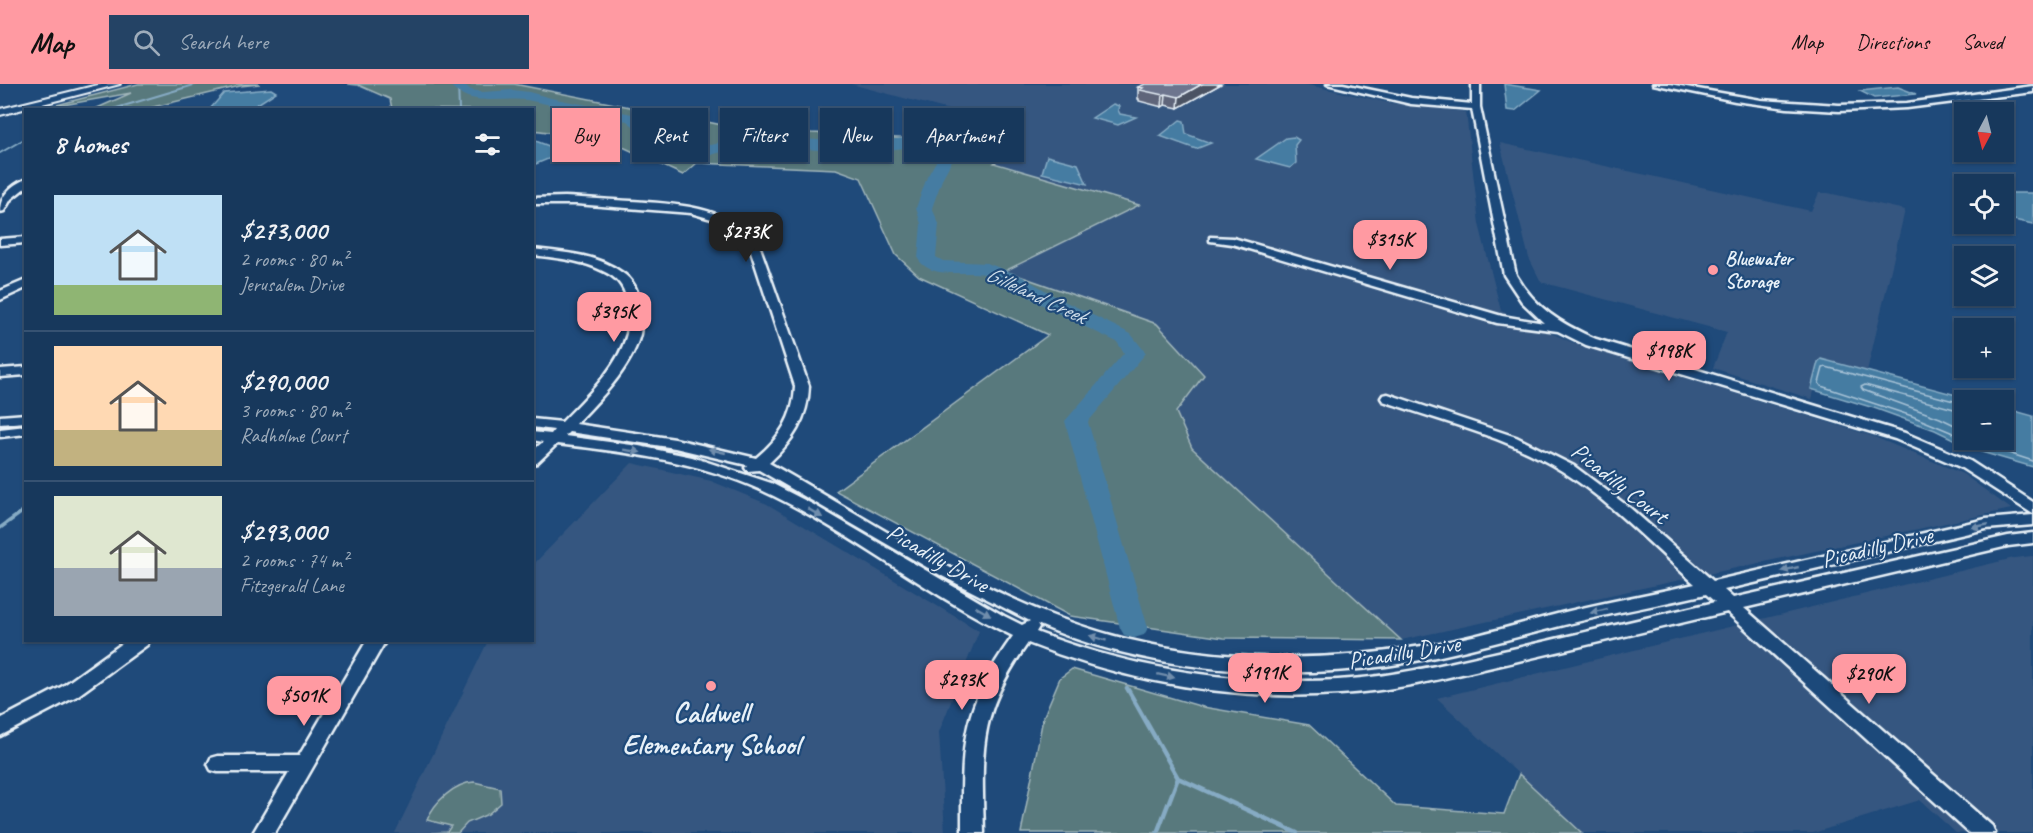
<!DOCTYPE html>
<meta charset="utf-8">
<style>
body{margin:0;font-family:Caveat,sans-serif;background:#244365;color:#f1f3f6;height:100vh;display:flex;flex-direction:column;font-size:22px;white-space:nowrap}
*{box-sizing:border-box;margin:0}
p{font-size:20px;color:#9eacbb}
.icon{flex:none;width:33px;height:33px;fill:none;stroke:currentColor;stroke-width:2;stroke-linecap:round;stroke-linejoin:round}
.map{position:relative;flex:1;overflow:hidden}
.drawer{position:absolute;left:24px;top:24px;width:510px;height:534px;display:flex;flex-direction:column;background:#17385c;border-radius:0px;box-shadow:0 2px 4px #0004,0 0 0 2px #365272}
.drawer>*{flex:none}
.hud{position:absolute;left:552px;top:24px;width:570px;height:54px;display:flex;gap:12px}
.needle{width:39px;rotate:187deg}
.fabs{position:absolute;left:1954px;top:18px;display:grid;gap:12px}
.fabs a{display:grid;place-items:center;width:60px;height:60px;border-radius:0px;background:#17385c;box-shadow:0 2px 4px #0004,0 0 0 2px #365272;font-size:30px}
.price{position:absolute;translate:-50% -51px;padding:0 14px;border-radius:12px;background:#ff9aa2;color:#111;font-size:20px;line-height:39px;filter:drop-shadow(0 2px 3px #0008)}
.price::after{content:'';position:absolute;left:50%;top:36px;width:18px;height:14px;margin-left:-9px;background:inherit;clip-path:polygon(0 0,100% 0,50% 100%)}
.price.on{background:#222;color:#fff}
ul{padding:0;list-style:none}
li{display:flex;align-items:center;gap:18px;height:150px;padding:0 30px}
li+li{border-top:2px solid #365272}
li span{display:grid;place-items:center;flex:none;width:168px;height:120px;border-radius:0px;color:#555}
li>.icon{margin-inline-start:auto}
span .icon{width:72px;height:72px;fill:#fffc;stroke-width:1}
li b{font-size:26px}
h2{display:flex;justify-content:space-between;align-items:center;height:72px;padding:0 30px;font-size:26px}
.pill{padding:0 21px;border-radius:0px;background:#17385c;box-shadow:0 2px 4px #0004,0 0 0 2px #365272;font-size:21px;line-height:54px}
.pill.on{background:#ff9aa2;color:#111}
header{display:flex;align-items:center;gap:36px;box-sizing:border-box;height:84px;padding:0 30px;background:#ff9aa2;color:#111}
header strong{font-size:28px}
nav{display:flex;gap:33px;margin-inline-start:auto;font-size:21px}
.search{width:420px;height:54px;background:#244365;display:flex;align-items:center;gap:15px;box-sizing:border-box;padding:0 21px;border-radius:0px;color:#9eacbb;font-size:22px}
.map>svg:first-child{display:block}
.built{fill:#365780}
.green{fill:#59797d;stroke:#a0b5ba;stroke-width:1.5}
.water{fill:#457ca2;stroke:#86abc4;stroke-width:1.5}
.lines{fill:none;stroke-linecap:round;stroke-linejoin:round}
.shore{stroke:#a7c2d6;stroke-width:1.5}
.stream-far2{stroke:#86abc4;stroke-width:2}
.stream-far1{stroke:#86abc4;stroke-width:4}
.stream{stroke:#86abc4;stroke-width:4.5}
.river{fill:#457ca2;fill-rule:evenodd}
.minor-casing{stroke:#e8f1f8;stroke-width:5}
.major-casing{stroke:#e8f1f8;stroke-width:4}
.minor{fill:#1f4a7a;fill-rule:evenodd}
.major{fill:#1f4a7a;fill-rule:evenodd}
.wall{fill:#5e657a;stroke:#e8f1f8;stroke-width:1.5}
.shaded-wall{fill:#4c5263;stroke:#e8f1f8;stroke-width:1.5}
.building{fill:#6d758e;stroke:#e8f1f8;stroke-width:1.5}
.oneway{fill:#6f8dac}
.poi-dot{fill:#ff9aa2;stroke:#1f4a7a;stroke-width:2}
.labels{text-anchor:middle;dominant-baseline:central;stroke-width:4.5;stroke-linejoin:round;paint-order:stroke}
.far-poi-label{font-size:20px;font-weight:bold;fill:#e8f1f8;stroke:#1f4a7a;text-anchor:start}
.far-water-label{font-size:22px;font-style:italic;fill:#d0dfeb;stroke:#1f4a7a}
.street-label{font-size:24px;fill:#e8f1f8;stroke:#1f4a7a}
.near-poi-label{font-size:28px;font-weight:bold;fill:#e8f1f8;stroke:#1f4a7a}
</style>
<header>
<strong>Map</strong>
<div class="search"><svg class="icon" aria-label="search" viewBox="0 0 24 24"><circle cx="10" cy="10" r="6"/><path d="M15 15l6 6"/></svg>Search here</div>
<nav><a>Map</a><a>Directions</a><a>Saved</a></nav>
</header>
<div class="map">
<svg width="2033" height="749" viewBox="0 0 2033 749">
<rect width="100%" height="100%" fill="#1f4a7a"/>
<filter id="ink" filterUnits="userSpaceOnUse"><feTurbulence type="fractalNoise" baseFrequency=".0167" numOctaves="2"/><feDisplacementMap in="SourceGraphic" scale="12" xChannelSelector="R" yChannelSelector="G"/><feConvolveMatrix kernelMatrix="1 2 1 2 8 2 1 2 1" color-interpolation-filters="sRGB"/></filter>
<g filter="url(#ink)">
<!-- built -->
<path class="built" d="M851,0H1304L1390,19L1466,28L1479,140L1501,227L1576,260L1872,352L1963,390L2011,425L1401,556L1192,364L1176,328L1157,240L1004,187L1138,120L993,78L1020,63L945,43L968,31Z
M1500,59L1811,127L1819,109H1828L1905,126L1867,287L1822,275L1812,315L1713,284L1727,248L1541,198L1529,174Z
M632,379L711,397L767,420L979,547L939,648L945,749H395L488,557L532,556L533,481Z
M2033,472V749H1956L1920,716L1813,749H1582L1437,614L2014,474Z"/>
<!-- green -->
<path class="green" d="M138,0H260L240,2L145,25H95L131,9L41,25Z
M348,0H514L650,27L694,47L707,45V38L752,47L791,45L811,49L836,50V46L880,48L876,53L917,55L940,52L945,43L1021,63L994,79L1139,121L1005,187L1157,240L1204,291L1176,328L1192,364L1401,556L1224,554L1070,532L836,407L1048,251L919,192L896,171L861,94L836,85L697,79L683,91L608,56L533,46L532,26L392,25L390,15L358,1Z
M1072,585L1203,623L1309,641L1396,722L1504,730L1519,690L1582,749H1021L1043,634L1060,594Z
M474,698L500,704L501,719L488,730L467,739L458,749H432L447,748L451,742L427,736C434,718 455,699 474,698Z"/>
<!-- water -->
<path class="water" d="M1504,0L1541,6L1515,27L1507,26Z
M1898,3L1916,10L1874,14L1860,7Z
M271,5L276,8L250,25H210L224,9Z
M1113,20L1119,22L1118,26L1120,30L1136,33L1118,41L1092,34Z
M1180,36L1184,37L1186,50L1211,59L1196,65L1160,52Z
M1294,53L1299,56L1295,61L1296,79L1290,84L1256,75L1286,54Z
M533,56L565,68L536,80L533,78Z
M1047,72L1078,80L1087,100L1042,89Z
M2004,109H2033V140L2004,134Z
M1821,275L1975,316H1965V356H2004V324L2033,332V383L1978,367L1935,346L1874,324L1811,305L1818,278Z"/>
<g class="lines">
<!-- shore -->
<path class="shore" d="M1965,320L1826,283L1823,284L1819,299L1821,302L1912,332L1965,354
M1965,328L1865,301L1861,303L1863,306L1940,334L1965,346
M1968,356L2033,377"/>
<!-- stream-far2 -->
<path class="stream-far2" d="M458,0L459,26
M110,26L197,0
M0,69L26,54"/>
<!-- stream-far1 -->
<path class="stream-far1" d="M0,444L26,425"/>
<!-- stream -->
<path class="stream" d="M1127,604L1178,694L1297,749
M1157,749L1178,694"/>
<!-- river -->
<path class="river" d="M449,0H464L471,6L483,8L513,6L529,8L551,14L632,30L648,40L689,58L710,61L716,60L723,55L748,50L829,57L861,54L878,57L914,53L956,61L959,64L943,93L932,124L939,140L936,173L943,177L987,179L1023,193L1058,214L1131,250L1146,269L1088,338L1148,544L1144,551L1134,554L1124,551L1120,544L1065,337L1124,269L1117,258C1093,247 1069,235 1046,223C1026,212 1006,196 984,190C963,186 932,196 918,175L921,140L916,124L927,93L942,67L914,63L878,67L861,64L829,67L748,60L733,62L726,67L710,71L680,65L638,46L627,37L527,16C500,13 469,24 449,0Z"/>
<!-- minor casing -->
<g class="minor-casing">
<path id="minor" d="M1327,0H1343L1411,14L1472,20V0H1480V23L1516,191C1535,224 1561,240 1596,255L1905,349L1970,377L2033,418V430L1960,383L1895,355L1586,261L1558,247L1497,239L1232,160L1210,157V153L1233,154L1502,232L1544,239L1522,218L1504,191L1472,25L1411,20Z
M1653,0H1669L1761,16L1839,21L1907,19L2033,2V8L1907,24L1839,27L1787,24L1735,17Z
M26,95V103L11,115L4,127L0,128C0,112 10,102 26,95Z
M565,113C587,114 609,116 631,117C677,120 722,122 757,155L809,302C808,335 792,358 769,379C862,431 959,497 1059,534C1174,578 1302,582 1422,562C1469,555 1515,541 1561,529C1605,518 1650,510 1695,500C1652,462 1611,418 1562,387C1508,353 1443,338 1383,317L1381,314L1383,311L1388,310L1516,353L1574,382L1630,424L1713,497L1986,435L2033,431V441L1986,445L1724,506L1733,514L2008,452L2033,449V459L2008,462L1744,524L1992,742L1995,749H1969L1727,528C1656,545 1585,561 1514,578C1456,591 1399,607 1340,610C1233,617 1127,598 1028,559C977,631 982,665 984,749H962C962,661 959,627 1013,552C925,510 849,446 761,406C697,377 626,368 557,360L537,379L532,380V367L543,358L532,356V348L551,350L554,346L532,343V335L562,338C585,314 618,284 627,250C629,242 627,232 627,223C627,210 623,200 612,192C589,177 559,174 532,171V165C561,168 597,170 621,188C634,196 639,208 640,223C640,232 642,241 640,250C632,284 599,316 576,340L675,355L756,374C779,355 794,333 795,302L748,158L736,147L722,138L691,129L576,120H532V114ZM569,348L675,364L747,381L745,384L748,387L759,386L942,492L1030,537L1022,541L1004,532L814,421L771,399L692,373L639,362L565,352ZM1706,510L1715,518C1646,534 1577,550 1508,566C1452,578 1396,593 1338,596C1235,601 1133,585 1036,548L1039,543L1037,540C1144,586 1271,597 1386,582C1447,573 1504,556 1564,541C1611,529 1659,521 1706,510Z
M26,153V159L0,161V155Z
M26,196V204L0,216V207Z
M26,283V291L0,293V285Z
M26,330V338L0,340V332Z
M26,342V350L0,353V345Z
M127,556H150L147,561L77,612L0,652V635L63,602Z
M367,556H386L275,749H253L289,688H218L211,686L208,680L211,674L218,672H299Z"/>
</g>
<!-- major casing -->
<g class="major-casing">
<path id="major" d="M102,0H120L0,31V25Z"/>
</g>
<!-- minor -->
<use href="#minor" class="minor"/>
<!-- major -->
<use href="#major" class="major"/>
</g>
<!-- wall -->
<path class="wall" d="M1221,0L1178,24L1165,21L1162,23L1139,17V15H1138V3Z"/>
<!-- shaded-wall -->
<path class="shaded-wall" d="M1202,0H1221L1178,24L1179,13Z
M1166,10L1165,21L1162,23L1163,11Z"/>
<!-- building -->
<path class="building" d="M1145,0H1202L1179,13L1166,10L1163,11L1140,6L1143,4L1138,3Z"/>
<!-- one-way arrows -->
<defs><path id="oneway-solid" d="M-6-.8H1V-3.2L6.5 0L1 3.2V.8H-6Z" transform="scale(1.5)"/></defs>
<g class="oneway">
<use href="#oneway-solid" transform="translate(632 367) rotate(9)"/>
<use href="#oneway-solid" transform="translate(717 367) rotate(-167)"/>
<use href="#oneway-solid" transform="translate(815 429) rotate(31)"/>
<use href="#oneway-solid" transform="translate(1980 442) rotate(169)"/>
<use href="#oneway-solid" transform="translate(1790 485) rotate(167)"/>
<use href="#oneway-solid" transform="translate(983 527) rotate(29)"/>
<use href="#oneway-solid" transform="translate(1599 527) rotate(167)"/>
<use href="#oneway-solid" transform="translate(1098 554) rotate(-163)"/>
<use href="#oneway-solid" transform="translate(1166 592) rotate(12)"/>
</g>
</g>
<!-- markers -->
<g class="poi-dot">
<circle cx="1713" cy="186" r="6"/>
<circle cx="711" cy="602" r="6"/>
</g>
<g class="labels">
<!-- far-poi labels -->
<g class="far-poi-label">
<text x="1725" y="174">Bluewater<tspan x="1725" dy="23">Storage</tspan></text>
</g>
<!-- far-water labels -->
<g class="far-water-label">
<text transform="translate(1036 211) rotate(25)">Gilleland Creek</text>
</g>
<!-- street labels -->
<g class="street-label">
<text transform="translate(1620 399) rotate(38)">Picadilly Court</text>
<text transform="translate(1877 463) rotate(-13)">Picadilly Drive</text>
<text transform="translate(938 474) rotate(30)">Picadilly Drive</text>
<text transform="translate(1404 568) rotate(-9)">Picadilly Drive</text>
</g>
<!-- near-poi labels -->
<g class="near-poi-label">
<text x="711" y="628">Caldwell<tspan x="711" dy="32">Elementary School</tspan></text>
</g>
</g>
</svg>
<div class="fabs">
<a><svg class="needle" viewBox="-14 -14 28 28"><path d="M0-13l5 13h-10z" fill="#e53935"/><path d="M0 13l5-13h-10z" fill="#9eacbb"/></svg></a>
<a><svg class="icon" aria-label="locate" viewBox="0 0 24 24"><circle cx="12" cy="12" r="6"/><path d="M12 2v4M12 18v4M2 12h4M18 12h4"/></svg></a>
<a><svg class="icon" aria-label="layers" viewBox="0 0 24 24"><path d="M12 4l9 5-9 5-9-5zM3 14l9 5 9-5"/></svg></a>
<a>+</a>
<a>−</a>
</div>
<b class="price on" style="left:746px;top:179px">$273K</b>
<b class="price" style="left:1390px;top:187px">$315K</b>
<b class="price" style="left:614px;top:259px">$395K</b>
<b class="price" style="left:1669px;top:298px">$198K</b>
<b class="price" style="left:1265px;top:620px">$191K</b>
<b class="price" style="left:1869px;top:621px">$290K</b>
<b class="price" style="left:962px;top:627px">$293K</b>
<b class="price" style="left:304px;top:643px">$501K</b>
<div class="hud">
<a class="pill on">Buy</a>
<a class="pill">Rent</a>
<a class="pill">Filters</a>
<a class="pill">New</a>
<a class="pill">Apartment</a>
</div>
<section class="drawer">
<h2>8 homes<svg class="icon" aria-label="filters" viewBox="0 0 24 24"><path d="M4 7h16M4 17h16"/><circle cx="9" cy="7" r="2"/><circle cx="15" cy="17" r="2"/></svg></h2>
<ul>
<li><span style="background:linear-gradient(#bfe0f5 75%,#8fb573 0)"><svg class="icon" aria-label="home" viewBox="0 0 24 24"><path d="M3 11l9-7 9 7M6 9v11h12V9"/></svg></span><div><b>$273,000</b><p>2 rooms · 80 m²</p><p>Jerusalem Drive</p></div></li>
<li><span style="background:linear-gradient(#ffd9b3 70%,#c2b280 0)"><svg class="icon" aria-label="home" viewBox="0 0 24 24"><path d="M3 11l9-7 9 7M6 9v11h12V9"/></svg></span><div><b>$290,000</b><p>3 rooms · 80 m²</p><p>Radholme Court</p></div></li>
<li><span style="background:linear-gradient(#dfe7d0 60%,#9aa5b1 0)"><svg class="icon" aria-label="home" viewBox="0 0 24 24"><path d="M3 11l9-7 9 7M6 9v11h12V9"/></svg></span><div><b>$293,000</b><p>2 rooms · 74 m²</p><p>Fitzgerald Lane</p></div></li>
</ul>
</section>
</div>
